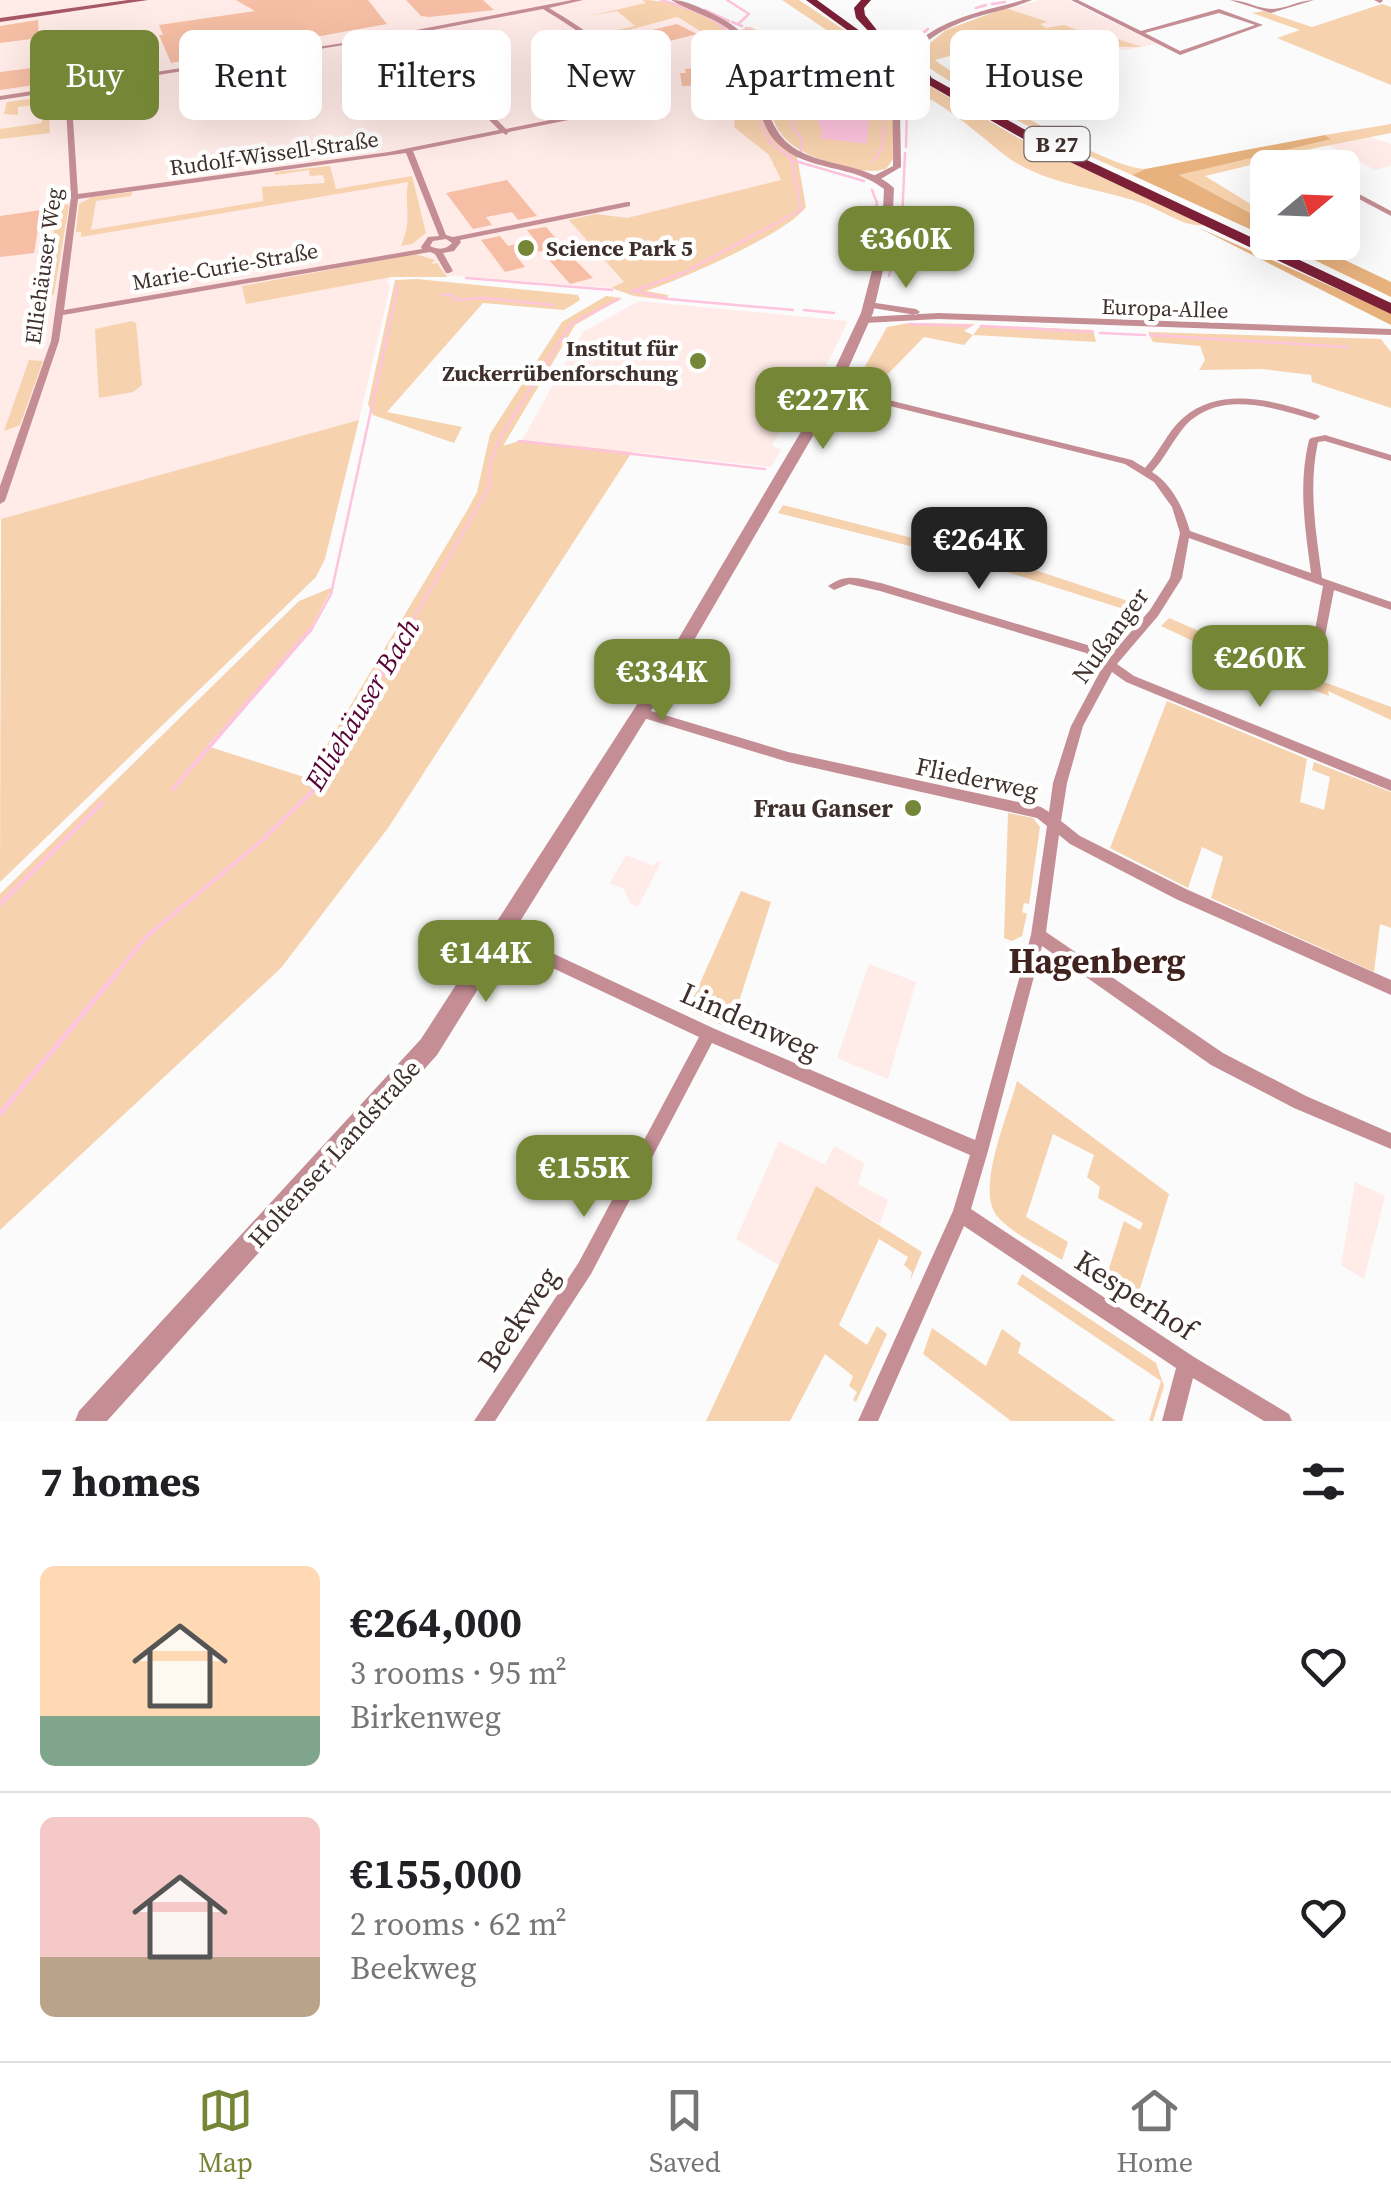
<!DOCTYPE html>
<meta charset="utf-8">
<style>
body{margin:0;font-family:"Source Serif 4",serif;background:#f2f2f2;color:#202124;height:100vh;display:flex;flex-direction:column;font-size:38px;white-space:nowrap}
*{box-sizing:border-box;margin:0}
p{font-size:32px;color:#757577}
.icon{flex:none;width:55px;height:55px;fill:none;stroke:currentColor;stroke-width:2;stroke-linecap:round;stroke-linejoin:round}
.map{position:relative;height:1421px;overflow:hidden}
.side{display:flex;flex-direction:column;background:#fff;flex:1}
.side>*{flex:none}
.top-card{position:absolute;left:30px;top:30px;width:1332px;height:90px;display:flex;gap:20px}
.needle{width:65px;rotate:71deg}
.controls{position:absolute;left:1250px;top:150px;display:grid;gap:20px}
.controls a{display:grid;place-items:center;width:110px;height:110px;border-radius:15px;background:#fff;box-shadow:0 10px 40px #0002;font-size:50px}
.price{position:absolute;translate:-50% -85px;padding:0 22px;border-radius:20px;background:#758736;color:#fff;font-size:32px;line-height:65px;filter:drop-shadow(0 2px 5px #0008)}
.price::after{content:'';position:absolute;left:50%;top:60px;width:30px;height:22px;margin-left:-15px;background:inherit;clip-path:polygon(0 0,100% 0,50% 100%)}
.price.on{background:#222;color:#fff}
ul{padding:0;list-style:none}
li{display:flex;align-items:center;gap:30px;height:250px;padding:0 40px}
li+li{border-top:2px solid #e0e0e0}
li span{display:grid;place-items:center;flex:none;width:280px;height:200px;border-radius:15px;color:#555}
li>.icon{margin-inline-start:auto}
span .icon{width:120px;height:120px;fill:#fffc;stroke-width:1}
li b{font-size:42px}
h2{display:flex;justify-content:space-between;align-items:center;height:120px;padding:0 40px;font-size:42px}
.chip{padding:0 35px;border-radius:15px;background:#fff;box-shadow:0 10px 40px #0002;font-size:35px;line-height:90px}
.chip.on{background:#758736;color:#fff}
.tab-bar{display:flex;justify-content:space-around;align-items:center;height:140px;border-top:2px solid #e0e0e0;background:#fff;font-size:28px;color:#757577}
.tab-bar a{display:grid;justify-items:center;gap:5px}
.tab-bar .on{color:#758736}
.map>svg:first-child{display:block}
.built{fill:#ffebe7}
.green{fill:#f7d2ae}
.forest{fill:#e7b27e}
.water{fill:#fec4dd}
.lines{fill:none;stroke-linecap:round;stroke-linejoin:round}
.stream-far2{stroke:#fec4dd;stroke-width:2.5}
.stream-far1{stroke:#fec4dd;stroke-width:4}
.stream{stroke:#fec4dd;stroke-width:5}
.building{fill:#f6bfa5}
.minor{fill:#c58e95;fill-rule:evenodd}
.tertiary{fill:#c58e95;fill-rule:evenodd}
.secondary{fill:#a65865;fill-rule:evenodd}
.trunk{fill:#7c2038;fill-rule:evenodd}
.trunk-bridge{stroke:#7c2038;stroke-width:11}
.poi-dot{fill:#758736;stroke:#fff;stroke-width:4}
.labels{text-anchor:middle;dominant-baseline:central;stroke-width:9;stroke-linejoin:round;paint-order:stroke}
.shield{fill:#fff;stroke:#796e6c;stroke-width:2.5}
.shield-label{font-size:22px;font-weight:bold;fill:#3f302d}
.far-street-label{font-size:22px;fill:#3f302d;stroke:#fff}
.far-poi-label{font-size:22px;font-weight:bold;fill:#3f302d;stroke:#fff;text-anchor:start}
.street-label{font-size:25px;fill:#3f302d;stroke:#fff}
.poi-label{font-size:25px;font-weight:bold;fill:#3f302d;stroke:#fff;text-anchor:end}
.water-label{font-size:28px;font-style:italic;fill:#570335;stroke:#fff}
.near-street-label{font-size:30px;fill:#3f302d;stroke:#fff}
.near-quarter-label{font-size:35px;font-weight:bold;fill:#40221e;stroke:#fff}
</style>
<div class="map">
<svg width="1391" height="1421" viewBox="0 0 1391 1421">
<rect width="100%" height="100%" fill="#fbfbfb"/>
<!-- built -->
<path class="built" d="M0,0H642L705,32L721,48L728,61L734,127L769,155L782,180L656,271L611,288L457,276L391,277L387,281L390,287L359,420L0,521Z
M1039,0H1068L1157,44L1125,50L1066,46L1038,24L1006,9Z
M1366,136L1391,144V166L1375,170L1326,144Z
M639,301L848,321L814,390L802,392L772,445L781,450L771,467L522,440L583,332Z
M626,855L654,866L657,861L661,862L638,907L630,903L624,889L610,883Z
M869,964L916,982L888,1079L837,1058Z
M779,1141L825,1165L834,1146L864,1163L858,1184L888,1200L880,1224L816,1186L780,1266L736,1239Z
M1355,1182L1385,1196L1364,1279L1341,1265Z"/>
<!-- green -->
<path class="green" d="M642,0C666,0 680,5 702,14C786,53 733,121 797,156L806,207C785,235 682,279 646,291L668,295L667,300L634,296L611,288L624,282L569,220L596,214L627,218L781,180L769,155L734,127C738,69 728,45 677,17L599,38L591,32L603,33L635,26L617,11L589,16L646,3Z
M782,0H799L895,64L894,158L886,169C868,174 850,168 832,163C735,135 792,80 740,30L750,27L884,88L886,70Z
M1382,4L1391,7V85L1277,38L1300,30L1252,13L1264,11L1312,27Z
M1005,8L1048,22L1040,24L1046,28L1064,25L1090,35L1084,38L1098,44L1105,42L1099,39L1108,36L1142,47L1066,46L1035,33L935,60C971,87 1105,168 1145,169L1132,175C1055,142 982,105 913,57L946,30Z
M911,75L1018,138L1206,225C1187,228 1166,213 1149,206C1104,188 1051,187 1010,159C985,141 938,95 908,91Z
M38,98L48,99L50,133L0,139V129L42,123L41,110H36L35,105L18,107V115L4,114L7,102Z
M1391,124V133L1260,159L1251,161L1255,164L1205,176L1267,214V222L1179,175L1330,138L1325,135Z
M330,166L336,189L412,176L426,233L412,244L401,246C413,217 404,209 408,182L81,237V232H76L79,204L92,197L132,192L131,196L96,201L91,230L263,201L262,187L325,183L323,175L310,176L309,170L275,175V172Z
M58,203L69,205L54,294L43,299Z
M415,254L435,260L431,264L437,263L447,277H391L246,304L242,286Z
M417,279L578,295L580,300L564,310L483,303L387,412L462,427L454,443L373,415L368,404L395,280Z
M606,296L622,298L575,325L503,446L522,440L632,452L388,828L281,968L0,1230V894L299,601L333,587L306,637L207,746L307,778L468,509L477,492L490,434L562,322Z
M132,321L136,323L142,385L133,392L99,398L95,329Z
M975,324L964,331L973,335L981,325L1093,330L1096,342L973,335L964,345L924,337L885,377L877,394L853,388L887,327L909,323Z
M1148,332L1381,339L1391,352V408L1312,382L1311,375L1263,369L1199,370L1205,360L1200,346L1153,342Z
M29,360L43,361L20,425L4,431Z
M359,420L325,559L316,577L0,882L1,519Z
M783,505L1026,567L1143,606L1136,613L982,564L778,513Z
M1169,618L1268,661L1391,707V720L1328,691L1329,696C1275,675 1217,653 1161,626Z
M1167,701L1307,759L1300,802L1324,810L1330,777L1312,770L1314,762L1391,792V928L1380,924L1374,972L1211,898L1223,857L1202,847L1188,888L1110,848Z
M1008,813L1033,818L1040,827L1029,904L1024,903L1022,912L1027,914L1022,936L1012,941L1004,938Z
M741,891L771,902L732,1023L726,1027L688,1010Z
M1017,1081L1169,1194L1134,1308L1089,1278L1104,1284L1124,1221L1140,1230L1143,1223L1098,1198L1100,1187L1087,1177L1094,1155L1053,1134L1026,1217L1068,1242L1062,1260C1042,1247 1012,1234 997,1216C975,1189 1009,1113 1017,1081Z
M816,1186L922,1252L910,1281L912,1272L904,1265L908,1257L879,1239L839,1325L867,1345L877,1326L887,1334L856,1402L853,1400L857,1392L849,1386L853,1376L825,1354L790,1421H706Z
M1022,1274L1156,1363L1164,1386L1153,1421H1149L1161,1381L1017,1284Z
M932,1328L986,1366L1002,1329L1021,1343L1018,1353L1116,1421H1011L923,1354Z"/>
<!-- forest -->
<path class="forest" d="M1325,135L1331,139L1179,175L1267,222V237L1132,175L1145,169Z
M1197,227L1391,313V325Z
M1279,243H1309L1391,282V297Z"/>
<!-- water -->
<path class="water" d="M786,52L872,91L867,144L820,138L822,133L802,75L779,59Z"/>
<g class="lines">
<!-- stream-far2 -->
<path class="stream-far2" d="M661,0C739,21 747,44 759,118
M727,0L749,14L738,24
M992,4L1005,2
M976,8L986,5
M705,10L729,21
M732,22L742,26
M746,28L771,40L782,53L776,58
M904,48L928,29
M774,59L770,68L783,80L780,86L790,101L786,108L794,119L792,127L801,137V151
M907,103L908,74
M760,122L770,142L791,158
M884,122L890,72
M906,147L907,108
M792,160L864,181
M873,162L882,148L884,126
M872,190L877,203L873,241
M902,222L905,153
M889,276L901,228
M466,278L612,290
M634,291L668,299L793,310
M630,292L683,273L801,210L791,156
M442,295H452L456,300L482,298L553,305
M804,310L834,313
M910,324L970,326
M981,326L1093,332
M1100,333L1145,335
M1150,335L1347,347
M519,441L765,469
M310,632L331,594L398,286
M406,632L489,487L490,463L501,436L571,324L619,299"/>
<!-- stream-far1 -->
<path class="stream-far1" d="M173,789L311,629
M0,904L102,803
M114,976L147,936L259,843L318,786L408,629"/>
<!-- stream -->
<path class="stream" d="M0,1114L116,974"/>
</g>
<!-- building -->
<path class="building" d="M236,0H368L387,24L171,63L159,35H163L159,25L255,11Z
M406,0H483L494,10L429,17L421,16Z
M38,20L39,38L0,43V26Z
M677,24L697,34L646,47L627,36Z
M541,56L612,67L600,77L625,81L628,86L571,94Z
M713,67L712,85L682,86L680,73H686L685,69Z
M32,68L34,85L0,90V72Z
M481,77L489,85L510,105L495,108L467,80Z
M507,180L537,216L518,220L512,212L486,217L492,225L473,229L446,193Z
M41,210L34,253L0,257V216Z
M546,227L574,259L593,278L570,284L541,251L516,256L525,267L505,272L481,240L500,236L508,246L534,239L527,230Z"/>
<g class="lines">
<!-- minor -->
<path class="minor" d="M572,0H583L549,8C586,30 619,52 641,90L633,102L613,111L509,132L506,135L503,133L413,151L446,235L453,237L627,202H630V206L460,240L461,242L454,251L443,253L453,271L449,273H446L435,254L430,252L63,315L59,341L5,501L0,504V486L51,341L71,197L65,90L0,100V96L369,39ZM543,9C579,31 613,53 635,90L629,100L609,108L506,129L412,34ZM406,35L499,130L389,152L78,194L71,89ZM406,153L439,236L428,237L421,247L422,249L64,310L78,199ZM446,239L452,243C446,250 439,250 430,246L433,241Z
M1023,0H1032C1013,8 992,12 973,18C887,47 901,92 901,167L879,180H873V176L893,166C894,136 889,101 899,72C916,21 979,13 1023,0Z
M1071,0H1078L1141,31L1219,9L1263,25L1180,55ZM1219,13L1255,25L1180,51L1145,33Z
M1230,0C1245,0 1258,9 1272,9C1286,9 1299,0 1314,0L1271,13Z
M1374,0H1382L1383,1L1380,3Z
M1342,185L1391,211V216L1342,190Z
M869,302L916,309L920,312L916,315L866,307L865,305Z
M938,313L1391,329V335L938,319L865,323L861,320L865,317Z
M832,386L1132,460L1145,468C1159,453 1167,432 1183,418C1221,385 1276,401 1318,415L1320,417L1315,420C1274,408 1220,389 1185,426C1173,440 1165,458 1152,472C1173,485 1183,508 1190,531L1311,573C1305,528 1298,485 1309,440L1311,438L1325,435L1391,455V461L1325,441L1318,442C1308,488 1316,532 1322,578L1391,602V610L1334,590L1316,683L1312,685L1306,680L1323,586L1189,538L1182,578L1158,616L1117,664L1134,676L1391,780V791L1126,682L1112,672L1083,726L1067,783L1061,821L1080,836L1186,889L1391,980V995L1176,899L1070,844L1059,835L1046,932L1223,1053L1306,1096L1391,1133V1149L1294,1108L1211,1065L1042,946L988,1151L971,1209L1194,1357L1289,1414L1292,1421H1264L1193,1378L1182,1421H1162L1176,1368L964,1226L878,1421H858L953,1211L970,1155L712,1043L591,1274L495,1421H474L579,1262L699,1037L495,941L493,936L495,931L500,929L505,931L715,1029L975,1140L1031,935L1047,826L1037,818L788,762L637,716L635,713L637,710L641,708L788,752L1041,807L1049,812L1053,783L1071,726L1103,666L1086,653L880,591L849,584L834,590L828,586C847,572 860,579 881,583L1094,647L1109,657L1150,610L1170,578L1180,533L1172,507L1154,482L1125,464L829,391L827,389Z"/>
<!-- tertiary -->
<path class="tertiary" d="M671,0C687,0 701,8 715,15C782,48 749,87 778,132C803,170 863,158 894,188L892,232L873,313L835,398L679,666L437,1055L107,1421H75L79,1411L421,1039L667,658L821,398L861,313L882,232L884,189C853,164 807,172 778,144C748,116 765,68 738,38C721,18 692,13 671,0Z"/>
<!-- secondary -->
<path class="secondary" d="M128,0H148L0,22V18Z"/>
<!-- trunk -->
<path class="trunk" d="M806,0H817L893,55L884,57Z
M861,0H871L864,8L865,15L883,38H875L856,18L854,8Z
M922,77H930L1040,138L1391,303V314L1032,144L922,81Z"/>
<!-- trunk-bridge -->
<path class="trunk-bridge" d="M888,55L926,79"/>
</g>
<!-- markers -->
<g class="poi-dot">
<circle cx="526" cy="248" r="10"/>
<circle cx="698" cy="361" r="10"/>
<circle cx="913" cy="808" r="10"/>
</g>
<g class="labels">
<!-- shield labels -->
<rect class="shield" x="1024.5" y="127" width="65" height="34" rx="8"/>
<g class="shield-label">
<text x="1057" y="144">B 27</text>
</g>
<!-- far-street labels -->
<g class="far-street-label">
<text transform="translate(274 153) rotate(-8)">Rudolf-Wissell-Straße</text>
<text transform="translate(43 266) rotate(-82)">Elliehäuser Weg</text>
<text transform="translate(225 266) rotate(-10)">Marie-Curie-Straße</text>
<text transform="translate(1165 308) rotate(2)">Europa-Allee</text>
</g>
<!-- far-poi labels -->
<g class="far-poi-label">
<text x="546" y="248">Science Park 5</text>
<text x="678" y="348" text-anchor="end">Institut für<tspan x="678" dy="25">Zuckerrübenforschung</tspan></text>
</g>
<!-- street labels -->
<g class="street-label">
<text transform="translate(1110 635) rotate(-54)">Nußanger</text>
<text transform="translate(977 778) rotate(12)">Fliederweg</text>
<text transform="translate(334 1153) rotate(-48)">Holtenser Landstraße</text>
</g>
<!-- poi labels -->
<g class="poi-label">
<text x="893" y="808">Frau Ganser</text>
</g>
<!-- water labels -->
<g class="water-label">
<text transform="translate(362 704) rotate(-59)">Elliehäuser Bach</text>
</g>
<!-- near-street labels -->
<g class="near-street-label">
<text transform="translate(750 1021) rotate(24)">Lindenweg</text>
<text transform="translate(1136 1295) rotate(33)">Kesperhof</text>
<text transform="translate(518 1319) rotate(-56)">Beekweg</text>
</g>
<!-- near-quarter labels -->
<g class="near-quarter-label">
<text x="1097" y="961">Hagenberg</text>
</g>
</g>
</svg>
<div class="controls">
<a><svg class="needle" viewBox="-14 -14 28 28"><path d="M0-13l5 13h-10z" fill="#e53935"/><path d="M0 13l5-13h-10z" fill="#757577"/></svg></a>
</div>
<b class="price" style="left:906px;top:291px">€360K</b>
<b class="price" style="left:823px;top:452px">€227K</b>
<b class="price on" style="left:979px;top:592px">€264K</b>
<b class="price" style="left:1260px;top:710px">€260K</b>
<b class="price" style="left:662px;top:724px">€334K</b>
<b class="price" style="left:486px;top:1005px">€144K</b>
<b class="price" style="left:584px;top:1220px">€155K</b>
<div class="top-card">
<a class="chip on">Buy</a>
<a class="chip">Rent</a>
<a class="chip">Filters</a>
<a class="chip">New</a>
<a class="chip">Apartment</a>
<a class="chip">House</a>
</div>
</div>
<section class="side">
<h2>7 homes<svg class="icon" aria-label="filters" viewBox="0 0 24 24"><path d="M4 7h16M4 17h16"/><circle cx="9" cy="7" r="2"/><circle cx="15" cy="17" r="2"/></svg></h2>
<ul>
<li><span style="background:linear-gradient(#ffd9b3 75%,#7fa58c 0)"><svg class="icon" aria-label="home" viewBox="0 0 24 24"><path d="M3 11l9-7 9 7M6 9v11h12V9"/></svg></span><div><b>€264,000</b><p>3 rooms · 95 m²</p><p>Birkenweg</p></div><svg class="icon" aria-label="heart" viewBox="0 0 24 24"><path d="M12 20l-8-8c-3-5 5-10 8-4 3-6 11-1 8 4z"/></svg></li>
<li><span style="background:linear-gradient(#f6c9c9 70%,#b9a48a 0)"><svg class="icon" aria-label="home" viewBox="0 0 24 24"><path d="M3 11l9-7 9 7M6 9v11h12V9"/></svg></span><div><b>€155,000</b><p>2 rooms · 62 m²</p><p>Beekweg</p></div><svg class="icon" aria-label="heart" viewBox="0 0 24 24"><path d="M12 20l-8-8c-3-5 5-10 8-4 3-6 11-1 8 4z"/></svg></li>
</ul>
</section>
<nav class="tab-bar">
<a class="on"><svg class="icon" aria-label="map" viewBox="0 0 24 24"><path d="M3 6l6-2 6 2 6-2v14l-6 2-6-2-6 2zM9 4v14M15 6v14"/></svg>Map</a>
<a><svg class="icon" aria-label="saved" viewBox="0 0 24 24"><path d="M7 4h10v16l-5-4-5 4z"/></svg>Saved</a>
<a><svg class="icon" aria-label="home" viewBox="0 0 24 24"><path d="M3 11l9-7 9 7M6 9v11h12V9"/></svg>Home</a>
</nav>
